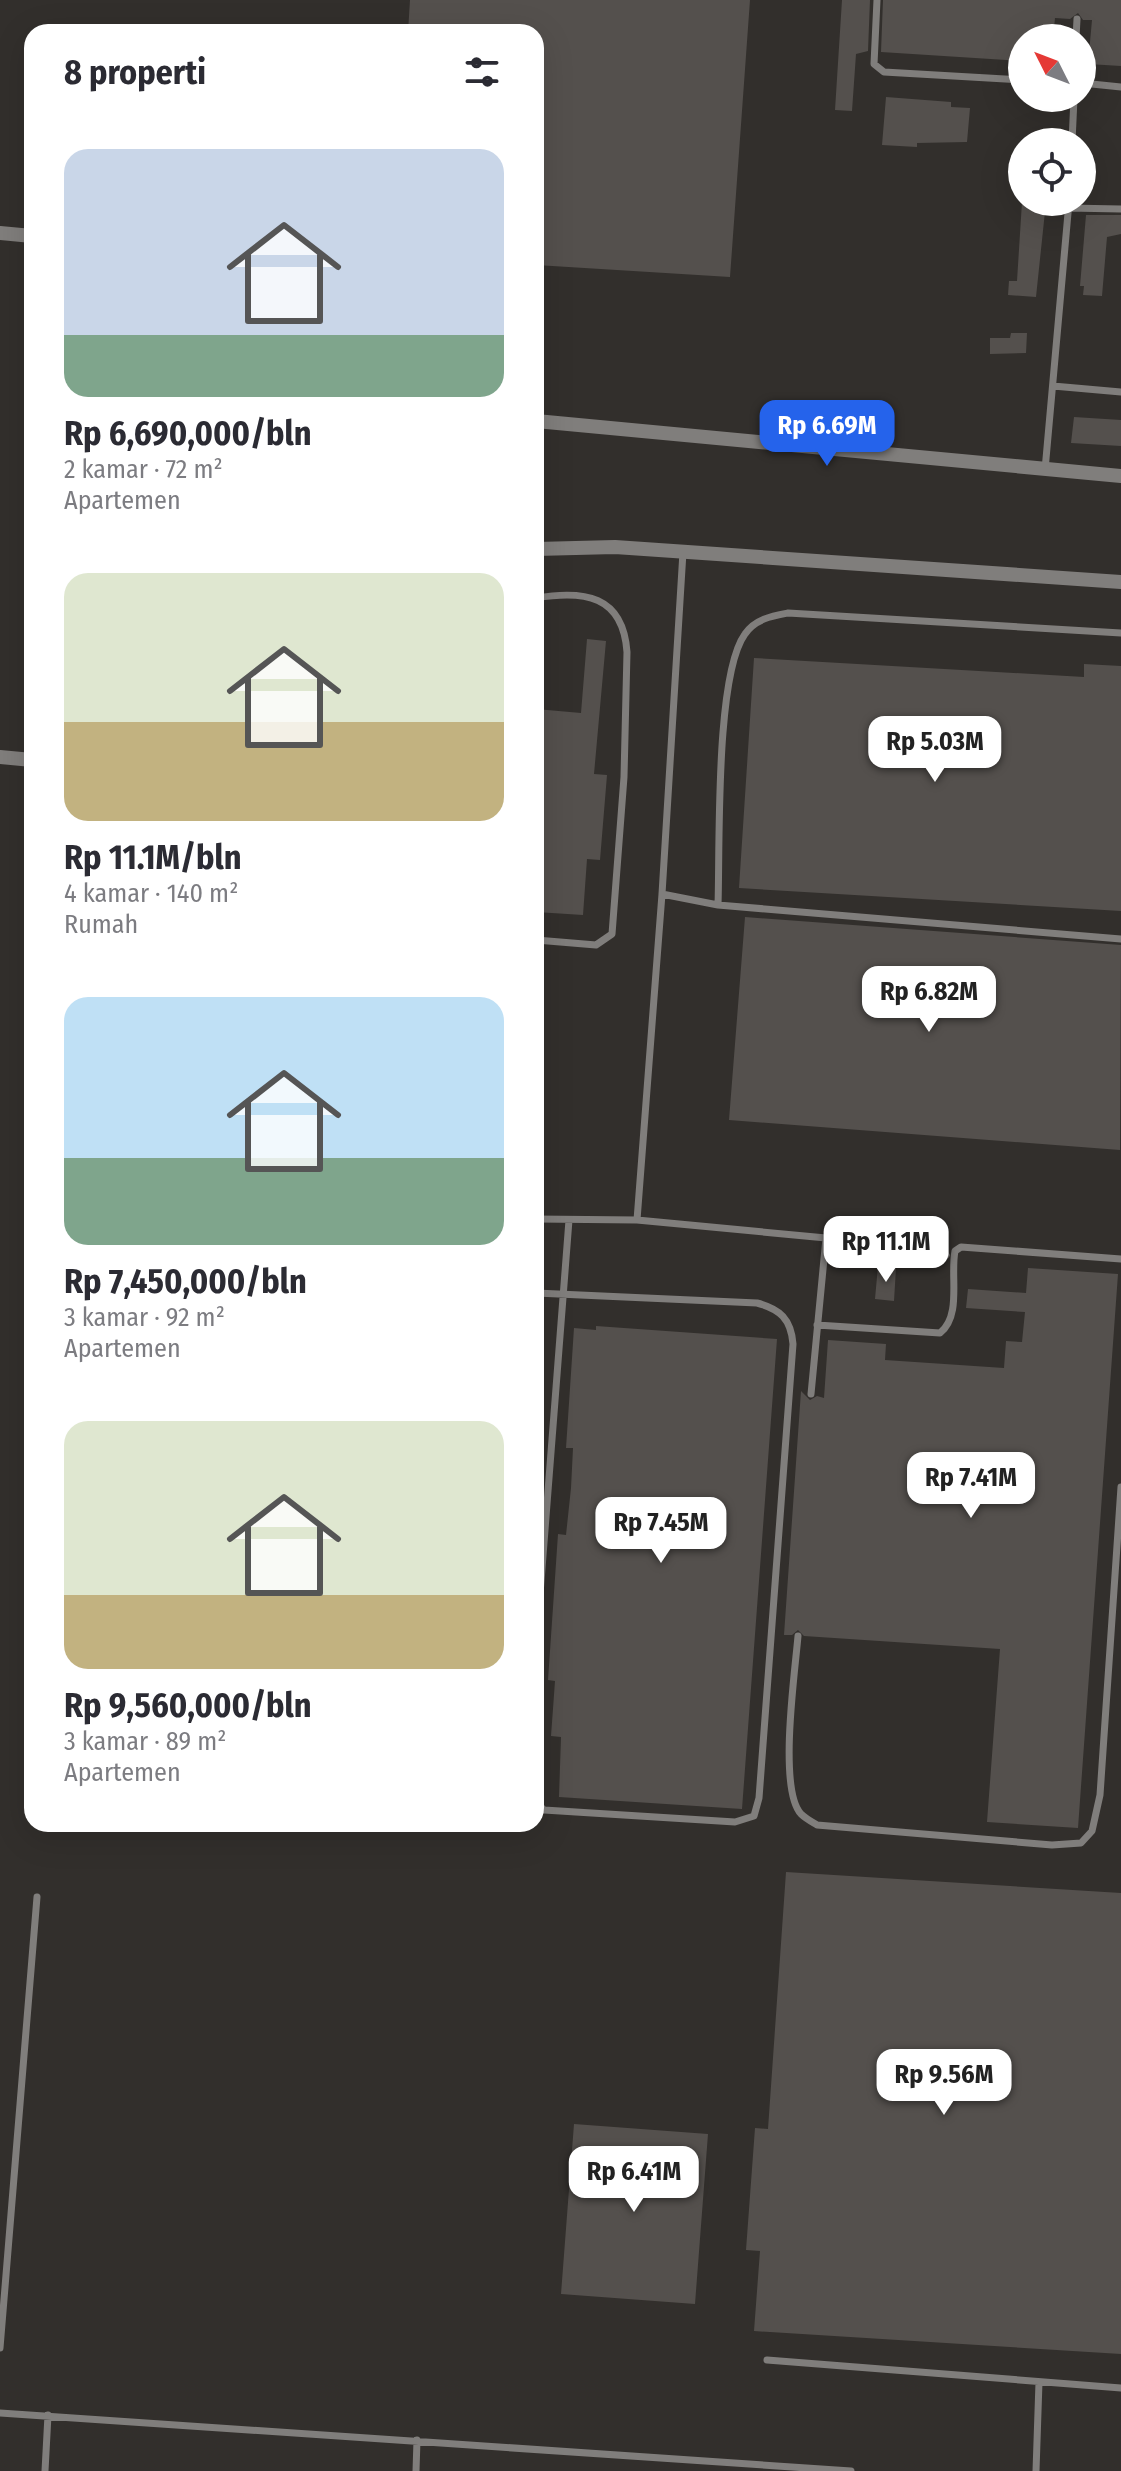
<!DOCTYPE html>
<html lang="id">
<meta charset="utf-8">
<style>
body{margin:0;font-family:"Fira Sans Condensed",sans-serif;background:#f2f2f3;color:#2b2b33;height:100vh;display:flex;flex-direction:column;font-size:30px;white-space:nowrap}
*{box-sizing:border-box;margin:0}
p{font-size:26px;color:#7c7c81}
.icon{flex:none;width:44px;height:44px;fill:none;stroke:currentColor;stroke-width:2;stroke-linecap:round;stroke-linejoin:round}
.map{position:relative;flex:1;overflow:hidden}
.drawer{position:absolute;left:24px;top:24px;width:520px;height:1808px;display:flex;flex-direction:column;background:#fff;border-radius:24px;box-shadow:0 8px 32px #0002}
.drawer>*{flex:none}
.needle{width:52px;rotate:312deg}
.buttons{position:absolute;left:1008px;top:24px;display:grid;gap:16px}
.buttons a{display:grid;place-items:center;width:88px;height:88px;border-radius:50%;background:#fff;box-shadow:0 8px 32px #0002;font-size:40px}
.price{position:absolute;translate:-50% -68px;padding:0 18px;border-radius:16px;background:#fff;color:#222;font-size:26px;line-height:52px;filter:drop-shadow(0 2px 4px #0008)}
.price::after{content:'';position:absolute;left:50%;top:48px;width:24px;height:18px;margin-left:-12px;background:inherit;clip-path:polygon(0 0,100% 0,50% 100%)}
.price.active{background:#2563eb;color:#fff}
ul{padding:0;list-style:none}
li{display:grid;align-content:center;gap:16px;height:424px;padding:0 40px}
li span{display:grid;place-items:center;height:248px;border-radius:24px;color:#555}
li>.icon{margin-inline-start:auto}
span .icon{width:144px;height:144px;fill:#fffc;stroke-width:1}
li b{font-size:34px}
h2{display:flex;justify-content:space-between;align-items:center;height:96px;padding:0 40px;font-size:34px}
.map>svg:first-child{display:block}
.building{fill:#54504d}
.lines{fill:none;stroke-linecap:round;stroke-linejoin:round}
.lane{stroke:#807e7c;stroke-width:7}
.street{stroke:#807e7c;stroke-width:14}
</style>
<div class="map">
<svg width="1121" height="2471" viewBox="0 0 1121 2471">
<rect width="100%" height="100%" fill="#322f2c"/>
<!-- building -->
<path class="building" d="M410,0H750L730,277L536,265V32H408Z
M842,0H870L868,51L856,54L852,111L835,110Z
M883,0H1121V66L1088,64L1092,20H1083L1078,13L1070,19L1055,18L1053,38H1022V61L881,52Z
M886,97L951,102V107L970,108L967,142L917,143V147L882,145Z
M1022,202H1046L1036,297L1008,295L1009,281H1017Z
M1086,215H1121V234L1107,237L1102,296L1083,295L1084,286H1080Z
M1011,333H1027L1026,353L990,354V338H1010Z
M1074,417L1121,420V446L1071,443Z
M587,639L606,641L594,774L607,775L600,860L587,859L583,915L536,912V709L581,713Z
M754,658L1084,677V664L1121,666V911L739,888Z
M745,917L1121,945L1120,1150L729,1120Z
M878,1266L896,1268L894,1301L875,1299Z
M1028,1268L1118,1274L1078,1828L987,1822L1000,1649L804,1636L798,1630L792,1635H784L801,1391L810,1400L817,1396L824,1398L828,1340L886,1344L885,1360L1004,1368L1006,1341L1022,1342L1025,1312L966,1308L968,1289L1026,1293Z
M596,1326L777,1339L742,1809L559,1797L561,1737L551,1736L555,1681L548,1680L558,1534L566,1535L571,1488L573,1448H566L574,1328L596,1330Z
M786,1872L1121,1893V2354L754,2331L760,2251L746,2250L755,2128L768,2129Z
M574,2124L708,2134L695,2304L561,2294Z"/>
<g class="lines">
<!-- lane -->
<path class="lane" d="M877,0L874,64L884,72L1022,80
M1076,38L1077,19
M1082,83L1121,87
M1072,142L1074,98
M1068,208L1121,209
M1053,386L1121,392
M1045,470L1069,202
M536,598C584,590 623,595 627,652L624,777L612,934L596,945L536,940
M662,894L718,905L1121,939
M718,905C720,848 715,675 745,634C755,619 772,616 788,613L1121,633
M536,1219L637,1220L826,1238
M637,1220L662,894L683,552
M843,1241L853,1256L862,1258L923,1264H933L946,1255
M536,1293L757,1303C780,1309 791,1319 793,1344L759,1798L754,1816L735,1822L544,1810L536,1802
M817,1325L940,1333C962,1316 950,1275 955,1251L961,1247L1121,1259
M811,1394L826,1238L843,1241L855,1234L930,1242L944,1255
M798,1636C795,1672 778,1789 801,1814C805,1818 812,1822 817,1825L1052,1845L1081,1843L1092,1831L1100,1795L1121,1487
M536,1646L569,1220
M0,2348L37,1897
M767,2360L1121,2388
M0,2413L851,2471
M45,2471L48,2415
M416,2471L417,2440
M1036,2471L1039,2382"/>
<!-- street -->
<path class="street" d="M0,233L32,236
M536,421L1121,476
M536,549L615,547L1121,582
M0,757L32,760"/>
</g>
</svg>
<div class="buttons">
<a><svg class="needle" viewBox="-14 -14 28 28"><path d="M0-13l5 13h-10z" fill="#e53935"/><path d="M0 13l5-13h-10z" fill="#7c7c81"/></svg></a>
<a><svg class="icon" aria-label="locate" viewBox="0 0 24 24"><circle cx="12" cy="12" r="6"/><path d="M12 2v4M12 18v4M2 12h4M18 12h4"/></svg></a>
</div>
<b class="price active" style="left:827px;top:468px">Rp 6.69M</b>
<b class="price" style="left:935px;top:784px">Rp 5.03M</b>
<b class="price" style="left:929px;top:1034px">Rp 6.82M</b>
<b class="price" style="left:886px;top:1284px">Rp 11.1M</b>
<b class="price" style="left:971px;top:1520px">Rp 7.41M</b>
<b class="price" style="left:661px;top:1565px">Rp 7.45M</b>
<b class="price" style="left:944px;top:2117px">Rp 9.56M</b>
<b class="price" style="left:634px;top:2214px">Rp 6.41M</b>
<section class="drawer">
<h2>8 properti<svg class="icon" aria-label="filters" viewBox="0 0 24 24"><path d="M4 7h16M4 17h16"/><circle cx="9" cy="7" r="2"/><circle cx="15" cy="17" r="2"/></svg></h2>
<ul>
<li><span style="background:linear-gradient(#c9d6e8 75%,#7fa58c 0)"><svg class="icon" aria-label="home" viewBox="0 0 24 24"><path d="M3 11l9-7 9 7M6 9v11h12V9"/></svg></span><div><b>Rp 6,690,000/bln</b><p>2 kamar · 72 m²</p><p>Apartemen</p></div></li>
<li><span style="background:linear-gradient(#dfe7d0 60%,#c2b280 0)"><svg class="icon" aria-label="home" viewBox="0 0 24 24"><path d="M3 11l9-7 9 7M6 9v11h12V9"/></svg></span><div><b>Rp 11.1M/bln</b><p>4 kamar · 140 m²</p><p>Rumah</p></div></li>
<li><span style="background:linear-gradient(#bfe0f5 65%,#7fa58c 0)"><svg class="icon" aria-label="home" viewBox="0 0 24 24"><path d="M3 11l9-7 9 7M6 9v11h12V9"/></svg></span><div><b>Rp 7,450,000/bln</b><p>3 kamar · 92 m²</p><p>Apartemen</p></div></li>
<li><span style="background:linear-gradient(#dfe7d0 70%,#c2b280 0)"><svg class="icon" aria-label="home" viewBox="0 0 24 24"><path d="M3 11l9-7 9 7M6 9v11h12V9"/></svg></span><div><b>Rp 9,560,000/bln</b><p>3 kamar · 89 m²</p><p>Apartemen</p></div></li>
</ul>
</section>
</div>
